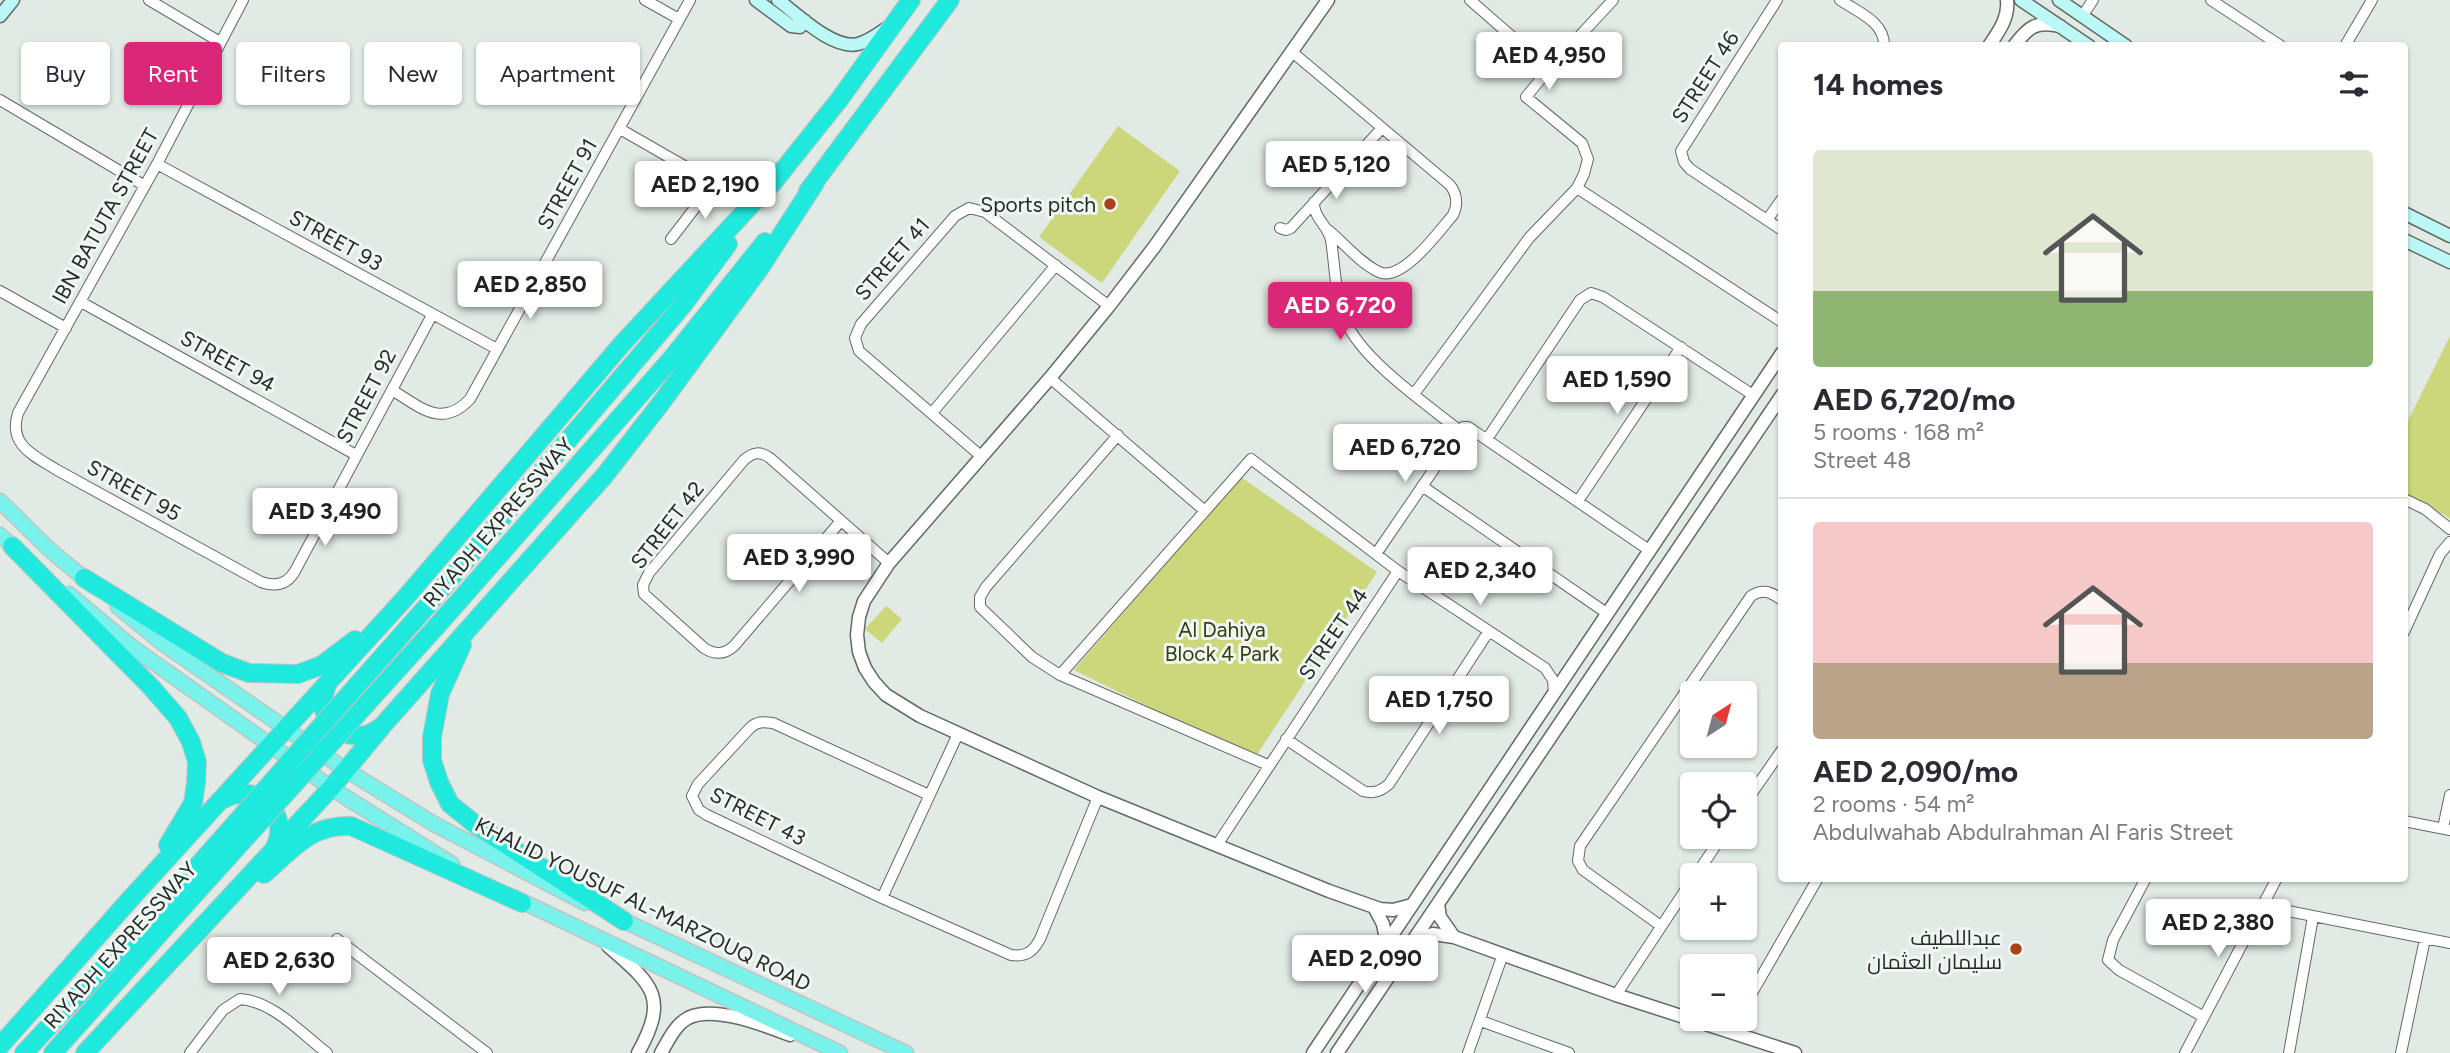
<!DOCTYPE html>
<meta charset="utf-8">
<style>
body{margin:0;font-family:Figtree,Cairo,sans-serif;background:#f7f7f7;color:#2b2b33;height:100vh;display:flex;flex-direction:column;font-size:26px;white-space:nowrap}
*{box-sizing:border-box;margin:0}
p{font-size:23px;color:#7c7c81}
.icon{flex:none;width:38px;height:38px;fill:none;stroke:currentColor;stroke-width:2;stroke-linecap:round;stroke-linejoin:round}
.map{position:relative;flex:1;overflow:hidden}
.sheet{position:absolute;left:1778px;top:42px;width:630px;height:840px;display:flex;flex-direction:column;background:#fff;border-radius:7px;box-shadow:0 2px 5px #0004}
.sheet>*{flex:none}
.banner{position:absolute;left:21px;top:42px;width:665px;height:63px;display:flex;gap:14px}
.needle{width:46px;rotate:36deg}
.buttons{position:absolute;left:1680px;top:681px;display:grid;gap:14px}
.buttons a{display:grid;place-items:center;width:77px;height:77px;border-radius:7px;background:#fff;box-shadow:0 2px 5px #0004;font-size:35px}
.price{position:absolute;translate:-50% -60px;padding:0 16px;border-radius:7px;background:#fff;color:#222;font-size:23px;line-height:46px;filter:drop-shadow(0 2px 4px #0008)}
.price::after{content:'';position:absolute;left:50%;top:42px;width:21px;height:16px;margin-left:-10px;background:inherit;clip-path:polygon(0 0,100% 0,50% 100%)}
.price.selected{background:#db2777;color:#fff}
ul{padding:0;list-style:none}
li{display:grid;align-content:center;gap:14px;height:371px;padding:0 35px}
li+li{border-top:2px solid #e1e1e2}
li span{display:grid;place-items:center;height:217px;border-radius:7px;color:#555}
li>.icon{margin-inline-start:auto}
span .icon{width:126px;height:126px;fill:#fffc;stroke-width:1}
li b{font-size:30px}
h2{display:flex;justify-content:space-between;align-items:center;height:84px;padding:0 35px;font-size:30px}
.pill{padding:0 24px;border-radius:7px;background:#fff;box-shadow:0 2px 5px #0004;font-size:24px;line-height:63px}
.pill.selected{background:#db2777;color:#fff}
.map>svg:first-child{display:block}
.green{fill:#ccd67b}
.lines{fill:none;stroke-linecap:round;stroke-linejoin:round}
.minor-casing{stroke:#626a66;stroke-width:12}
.tertiary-casing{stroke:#626a66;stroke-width:15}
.secondary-casing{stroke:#626a66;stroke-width:15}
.primary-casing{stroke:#c2c3c3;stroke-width:17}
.motorway-casing{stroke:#c2c3c3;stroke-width:20}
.minor{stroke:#fff;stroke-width:10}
.tertiary{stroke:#fff;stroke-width:12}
.secondary{stroke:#bcf8f5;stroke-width:12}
.primary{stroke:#79f2eb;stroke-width:14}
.motorway{stroke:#1fe9dd;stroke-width:18}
.motorway-bridge-casing{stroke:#c2c3c3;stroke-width:20;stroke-linecap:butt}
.motorway-bridge{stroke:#1fe9dd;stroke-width:18}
.poi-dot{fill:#a84317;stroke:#eef7f2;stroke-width:2.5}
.labels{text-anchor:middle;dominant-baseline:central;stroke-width:6;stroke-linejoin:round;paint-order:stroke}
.street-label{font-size:21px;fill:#262a28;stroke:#eef7f2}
.poi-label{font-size:21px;fill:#262a28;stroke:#eef7f2;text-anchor:end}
.park-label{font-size:21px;fill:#373b11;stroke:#eef7f2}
</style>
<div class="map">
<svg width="2450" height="1053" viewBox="0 0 2450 1053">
<rect width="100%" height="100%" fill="#e1eae5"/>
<!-- green -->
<path class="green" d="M1118,126L1180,171L1102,283L1039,237Z
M2450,336V518L2405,494L2404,429Z
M1241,477L1377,572L1254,759L1074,670Z
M886,606L902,619L882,643L865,629Z"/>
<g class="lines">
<!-- minor casing -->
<g class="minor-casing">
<path id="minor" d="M149,0L220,42
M243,0L157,164L18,413C8,445 33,455 57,470L261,582C275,587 287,585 295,571L432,315
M645,0L679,19
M1470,0L1549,69
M1777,0L1681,151L1684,162L1690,169L1782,230
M1840,0C1858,12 1885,22 1884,46
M2211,0L2281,46
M2083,15L2093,0
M2345,46L2372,0
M1291,51L1450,185C1457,194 1458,205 1453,215C1439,231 1402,283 1379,272C1360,263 1344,243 1328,230
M0,100L145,186
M620,129L714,183L671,239
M157,164L497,349
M1577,188L1782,322
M1314,202C1313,217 1328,226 1331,240C1335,266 1335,295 1345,320C1362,360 1425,403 1460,431
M1767,220L1782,199
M1280,228L1286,230L1291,228L1381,129
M0,291L66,328
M81,302L356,455
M1050,378L1205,511
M392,390C420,407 442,429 470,399L690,0
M1414,394L1529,238L1577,188L1584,174L1588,159L1582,143L1526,97L1549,69L1613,0
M932,413L1056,265
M1460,431L1463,427H1468L1649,550
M1118,435L986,587L980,597V607L1032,657L1060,675L1268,765
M1487,439L1580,300L1591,293L1603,297L1753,395
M982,457L859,351L855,338L861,324L955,216L969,208L985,212L1109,306
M1422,486L1608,614
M2404,499L2425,509L2450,529
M1578,501L1681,347
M840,522L734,646C724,655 715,655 704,648L644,594L643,585L649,573L744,460C753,452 760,451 770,458L889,563
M1376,554L1460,431
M2404,632L2440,554L2450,542
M1060,675L1251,459L1398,571L1545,668L1553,680L1554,694
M1286,739L1363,791C1374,794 1381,791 1389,784L1489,631
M929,795L773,723C764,722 757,721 750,728L698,784L692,796L699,810L707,815L882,898L1011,955C1026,957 1033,952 1040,939L1098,797
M1745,803L1782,750
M2404,821L2450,830
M2443,828L2450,795
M1217,845L1398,571
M1696,875L1722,836
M2146,878L2113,940L2108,960L2119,970L2204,1017
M882,898L958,734
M2263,906L2450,943
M1661,926L1583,870L1578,861L1580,846L1751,596C1763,588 1771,592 1782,600
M337,939L487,1053
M1616,995L1692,880
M1745,1005L1818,878
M1481,1021L1569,1053
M1729,1032L1737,1018
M190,1053L223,1010L240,999C273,1001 302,1034 327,1053
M1468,1053L1503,954
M2185,1053L2277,878
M2289,1053L2313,917
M2401,1053L2425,939"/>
</g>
<!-- tertiary casing -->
<g class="tertiary-casing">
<path id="tertiary" d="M1328,0L1155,246L1109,306L1050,378L889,563L864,601L859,617L857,635L859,652L865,668L874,682L886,695L920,716L1098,797L1329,891L1380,909L1393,910L1412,905
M1989,46C1999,31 2009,18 2007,0
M2014,46C2029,26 2036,21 2060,26
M1438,904L1440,917L1454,937
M1374,907L1383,924L1387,944
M1414,941L1433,934L1454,937L1616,995L1795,1053
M608,946C653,985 669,997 638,1053
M661,1053C668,1041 675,1025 688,1018C714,1005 764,1025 790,1035
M1313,1053L1782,353
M1337,1053L1782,395"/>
</g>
<!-- secondary casing -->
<g class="secondary-casing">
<path id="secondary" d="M756,0L791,26L800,27L805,21
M778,0C797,14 833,50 858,44C869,41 878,34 887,28
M2021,0L2089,46
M2059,0L2126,46
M0,16L13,0
M2404,213L2450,236
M2404,240L2450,262"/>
</g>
<!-- primary casing -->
<g class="primary-casing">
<path id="primary" d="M0,501L50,550L92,585
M0,535L18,551
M69,594L132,647L331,788L452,864
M118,607L162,643L346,770L434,824L585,903
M513,897L840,1053
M616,917L906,1053"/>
</g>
<!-- motorway casing -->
<g class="motorway-casing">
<path id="motorway" d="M772,184L839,100L911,0
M808,191L950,0
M12,546L152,688L178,718L191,742L197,762L196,783L193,803L168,845
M84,578L222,663L249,673L298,674L322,665L355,640
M428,605L683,305L728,244
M444,618L672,358L765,242
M462,645L440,694L432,737V760L439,782L450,804L476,825L624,921
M328,682C325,691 321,700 324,710C330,735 360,743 379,728
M224,799C256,781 290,812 276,845
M264,874C293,849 311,824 351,826L522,903
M0,1046L133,896L406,597L622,344L778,176
M24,1053L171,896
M53,1053L185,905
M85,1053L331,788L384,724L605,475L661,403L760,268L815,183"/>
</g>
<!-- minor -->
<use href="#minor" class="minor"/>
<!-- tertiary -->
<use href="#tertiary" class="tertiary"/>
<!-- secondary -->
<use href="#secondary" class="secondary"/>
<!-- primary -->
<use href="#primary" class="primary"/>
<!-- motorway -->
<use href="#motorway" class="motorway"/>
<!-- motorway-bridge casing -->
<g class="motorway-bridge-casing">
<path id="motorway-bridge" d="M171,896L428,605
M185,905L444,618"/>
</g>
<!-- motorway-bridge -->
<use href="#motorway-bridge" class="motorway-bridge"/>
</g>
<!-- markers -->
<g class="poi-dot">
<circle cx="1110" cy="204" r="7"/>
<circle cx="2016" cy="949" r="7"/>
</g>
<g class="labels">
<!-- street labels -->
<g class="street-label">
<text transform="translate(1705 77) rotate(-57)">STREET 46</text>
<text transform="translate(567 184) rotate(-61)">STREET 91</text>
<text transform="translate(105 216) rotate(-61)">IBN BATUTA STREET</text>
<text transform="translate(336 240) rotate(29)">STREET 93</text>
<text transform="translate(892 259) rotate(-49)">STREET 41</text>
<text transform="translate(228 361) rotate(29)">STREET 94</text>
<text transform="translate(366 396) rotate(-62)">STREET 92</text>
<text transform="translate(134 490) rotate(29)">STREET 95</text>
<text transform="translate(498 522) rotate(-49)">RIYADH EXPRESSWAY</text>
<text transform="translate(667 525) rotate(-52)">STREET 42</text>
<text transform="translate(1333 634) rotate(-56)">STREET 44</text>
<text transform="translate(758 816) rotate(27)">STREET 43</text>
<text transform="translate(643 904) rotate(26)">KHALID YOUSUF AL-MARZOUQ ROAD</text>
<text transform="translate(120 945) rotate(-48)">RIYADH EXPRESSWAY</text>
</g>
<!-- poi labels -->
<g class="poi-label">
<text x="1096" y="204">Sports pitch</text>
<text x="2002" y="937">عبداللطيف<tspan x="2002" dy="24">سليمان العثمان</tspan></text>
</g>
<!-- park labels -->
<g class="park-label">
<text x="1222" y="629">Al Dahiya<tspan x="1222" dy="24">Block 4 Park</tspan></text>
</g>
</g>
</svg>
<div class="buttons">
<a><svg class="needle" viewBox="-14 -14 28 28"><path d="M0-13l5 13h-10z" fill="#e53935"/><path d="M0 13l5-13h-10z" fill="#7c7c81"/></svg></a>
<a><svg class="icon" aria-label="locate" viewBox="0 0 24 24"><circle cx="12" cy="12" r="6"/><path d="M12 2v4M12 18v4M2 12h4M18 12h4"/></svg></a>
<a>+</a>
<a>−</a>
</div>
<b class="price" style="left:1549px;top:92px">AED 4,950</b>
<b class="price" style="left:1336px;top:201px">AED 5,120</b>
<b class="price" style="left:705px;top:221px">AED 2,190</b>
<b class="price" style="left:530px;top:321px">AED 2,850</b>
<b class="price selected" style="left:1340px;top:342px">AED 6,720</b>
<b class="price" style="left:1617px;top:416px">AED 1,590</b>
<b class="price" style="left:1405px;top:484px">AED 6,720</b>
<b class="price" style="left:325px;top:548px">AED 3,490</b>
<b class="price" style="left:799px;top:594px">AED 3,990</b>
<b class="price" style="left:1480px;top:607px">AED 2,340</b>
<b class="price" style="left:1439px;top:736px">AED 1,750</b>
<b class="price" style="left:2218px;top:959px">AED 2,380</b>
<b class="price" style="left:1365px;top:995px">AED 2,090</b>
<b class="price" style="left:279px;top:997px">AED 2,630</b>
<div class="banner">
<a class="pill">Buy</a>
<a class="pill selected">Rent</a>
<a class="pill">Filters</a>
<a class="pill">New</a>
<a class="pill">Apartment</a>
</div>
<section class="sheet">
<h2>14 homes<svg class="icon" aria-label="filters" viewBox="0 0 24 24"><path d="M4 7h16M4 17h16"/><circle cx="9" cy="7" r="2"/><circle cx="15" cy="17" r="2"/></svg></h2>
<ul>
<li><span style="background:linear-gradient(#dfe7d0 65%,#8fb573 0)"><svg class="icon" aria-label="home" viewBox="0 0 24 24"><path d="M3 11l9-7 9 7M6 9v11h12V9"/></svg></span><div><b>AED 6,720/mo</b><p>5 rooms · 168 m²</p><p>Street 48</p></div></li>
<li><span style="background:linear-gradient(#f6c9c9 65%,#b9a48a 0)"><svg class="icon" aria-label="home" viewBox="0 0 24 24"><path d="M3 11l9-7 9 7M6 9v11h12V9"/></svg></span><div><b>AED 2,090/mo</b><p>2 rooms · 54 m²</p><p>Abdulwahab Abdulrahman Al Faris Street</p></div></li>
</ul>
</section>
</div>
